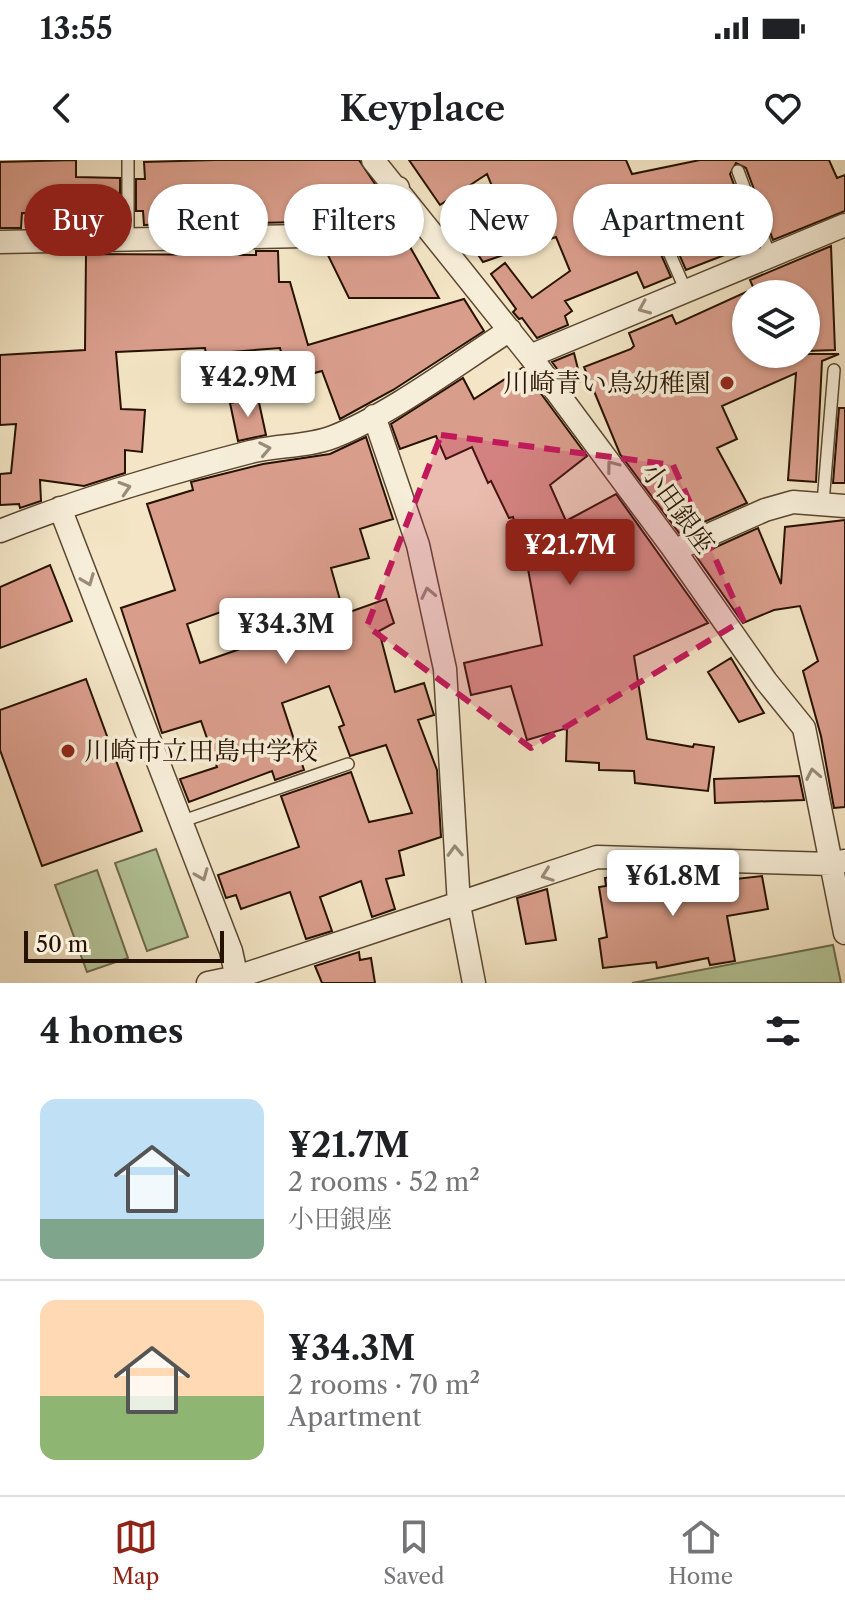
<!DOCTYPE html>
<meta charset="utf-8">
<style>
body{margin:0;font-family:"Libre Caslon Text","Noto Serif JP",serif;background:#f2f2f2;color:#202124;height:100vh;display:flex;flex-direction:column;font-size:30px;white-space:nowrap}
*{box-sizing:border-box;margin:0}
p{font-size:26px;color:#757577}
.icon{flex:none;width:44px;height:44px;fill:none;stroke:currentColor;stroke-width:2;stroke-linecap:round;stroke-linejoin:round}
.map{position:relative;height:823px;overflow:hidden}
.panel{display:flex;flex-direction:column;background:#fff;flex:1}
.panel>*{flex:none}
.banner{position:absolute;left:24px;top:24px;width:798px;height:72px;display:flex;gap:16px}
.buttons{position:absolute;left:732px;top:120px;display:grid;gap:16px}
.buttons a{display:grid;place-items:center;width:88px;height:88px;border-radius:50%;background:#fff;box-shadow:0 2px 6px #0004;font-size:40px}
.scale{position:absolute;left:24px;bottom:20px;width:200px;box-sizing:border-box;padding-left:8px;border:4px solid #271200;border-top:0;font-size:22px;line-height:28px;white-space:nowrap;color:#271200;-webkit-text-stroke:6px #f7eed9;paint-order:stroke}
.price{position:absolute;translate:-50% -68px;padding:0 18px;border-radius:8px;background:#fff;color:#222;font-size:26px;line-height:52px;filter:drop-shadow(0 2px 4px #0008)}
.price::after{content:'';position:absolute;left:50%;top:48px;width:24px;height:18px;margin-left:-12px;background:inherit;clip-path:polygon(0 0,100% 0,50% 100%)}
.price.current{background:#8f2418;color:#fff}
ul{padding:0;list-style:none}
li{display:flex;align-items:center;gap:24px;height:200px;padding:0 40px}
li+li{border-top:2px solid #e0e0e0}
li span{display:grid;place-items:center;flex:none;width:224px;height:160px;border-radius:16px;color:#555}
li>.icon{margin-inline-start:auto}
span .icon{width:96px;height:96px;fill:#fffc;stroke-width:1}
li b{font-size:34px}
h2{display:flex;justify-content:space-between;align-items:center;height:96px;padding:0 40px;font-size:34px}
.pill{padding:0 28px;border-radius:36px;background:#fff;box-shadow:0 2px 6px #0004;font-size:28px;line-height:72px}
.pill.current{background:#8f2418;color:#fff}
.status{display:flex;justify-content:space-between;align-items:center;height:56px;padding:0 40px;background:#fff;direction:ltr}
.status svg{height:22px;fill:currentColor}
header{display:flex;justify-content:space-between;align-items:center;height:104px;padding:0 40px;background:#fff;font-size:36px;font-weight:600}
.dock{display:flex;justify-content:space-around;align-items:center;height:112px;border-top:2px solid #e0e0e0;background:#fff;font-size:22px;color:#757577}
.dock a{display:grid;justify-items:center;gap:4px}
.dock .current{color:#8f2418}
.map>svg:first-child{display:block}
.green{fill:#b4c69a;stroke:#6e6c4d;stroke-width:2}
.building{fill:#d99d8b;stroke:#271200;stroke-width:2;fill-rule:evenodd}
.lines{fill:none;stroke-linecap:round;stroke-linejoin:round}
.lane-casing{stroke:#5a4731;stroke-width:14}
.street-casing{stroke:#5a4731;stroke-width:25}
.lane{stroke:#f7eed9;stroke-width:11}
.street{stroke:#f7eed9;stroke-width:22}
.oneway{stroke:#998b77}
.marked{fill:#c2185b;fill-opacity:0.2;stroke:#c2185b;stroke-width:6;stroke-dasharray:16 10;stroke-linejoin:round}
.poi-dot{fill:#8f2418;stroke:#f7eed9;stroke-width:3}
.labels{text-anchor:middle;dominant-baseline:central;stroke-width:7;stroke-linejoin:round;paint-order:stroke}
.poi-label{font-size:26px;fill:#271200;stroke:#f7eed9;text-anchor:end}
.street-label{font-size:26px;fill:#271200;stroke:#f7eed9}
</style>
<div class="status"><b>13:55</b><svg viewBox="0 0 49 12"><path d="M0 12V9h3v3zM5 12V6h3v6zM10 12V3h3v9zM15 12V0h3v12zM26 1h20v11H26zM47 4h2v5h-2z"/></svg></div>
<header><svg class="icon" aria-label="back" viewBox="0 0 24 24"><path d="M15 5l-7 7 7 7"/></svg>Keyplace<svg class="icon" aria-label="heart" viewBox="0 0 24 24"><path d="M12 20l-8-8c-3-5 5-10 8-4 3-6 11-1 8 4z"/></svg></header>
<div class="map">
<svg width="845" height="823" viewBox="0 0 845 823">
<rect width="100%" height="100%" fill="#f3e5c5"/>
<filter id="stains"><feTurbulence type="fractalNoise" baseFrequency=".0025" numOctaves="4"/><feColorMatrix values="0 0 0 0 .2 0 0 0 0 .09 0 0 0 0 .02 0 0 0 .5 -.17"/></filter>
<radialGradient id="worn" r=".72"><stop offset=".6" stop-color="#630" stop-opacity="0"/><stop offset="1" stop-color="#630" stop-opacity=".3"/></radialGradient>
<!-- green -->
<path class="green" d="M156,689L188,777L147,791L115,703Z
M97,710L128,798L87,812L55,725Z
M833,785L841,823H632Z"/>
<!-- building -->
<path class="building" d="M76,0V17L120,18V50L53,49V54L22,53L21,68H0V2Z
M215,0H359L375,24L301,62L255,63V52L185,53L186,64L144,65L143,51H136V19H145L144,2Z
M409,0H626L632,14L700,0H829L837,18L845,15V51L773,80L746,8L736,3L730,14L757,86L739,94L738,90L727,94L686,110L655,39L644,34L639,45L671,117L644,128L637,112L565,141L572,151L565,156L568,165L537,178L522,158L519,159L513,152L516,149L491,114L505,103L532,138L570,111L556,77L483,102L470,83L504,55L487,14L440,45Z
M392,47L410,75L405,78L439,138H349L322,83Z
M831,86L835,190L806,191V134H756L750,120Z
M256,91H278L279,122H290L308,185L464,139L484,171L393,230L340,259L322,211L288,220L280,188L206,194L205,188L116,192L121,249L145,250L142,292L125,290V313L84,326L40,320L41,341L20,348L19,344L0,345V314L11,313L16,264L0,265V195L85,190L86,94L256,95Z
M746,132V194H839L822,201L816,322L788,320L796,213L722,246L737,279L717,288L747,343L679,373L620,294L584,207L631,189L634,186L629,173L672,155L676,164Z
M574,193L581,221L569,225L552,202Z
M522,208L587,296L550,325L566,361L616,334L708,463L634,496L647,579L693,587L694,584L714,587L708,631L635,623L634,611L599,610V603L566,601L567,568L527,580L511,526L471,535L464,503L542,485L528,409L513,357L509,358L491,321L488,323L472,287L446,299L436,276L400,289L391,264L463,218L474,239Z
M258,238L266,275L238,281L230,243Z
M839,248H845V323H833Z
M366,277L393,359L360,369L369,398L331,408L344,454L386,439L394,463L379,471L395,532L424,523L434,555L418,560L437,610L441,677L399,691L404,715L386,719L395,749L372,757L361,721L320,737L332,771L306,779L290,732L241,749L236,735L226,738L218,715L299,687L281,636L351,612L369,662L412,653L386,585L350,596L339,567L344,565L329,526L282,543L304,610L275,620L272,611L189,642L180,619L217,607L201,561L162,573L121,448L175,430L147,344L193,330L191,322L263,304L330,294ZM246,443L257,483L200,503L187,464Z
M845,360V647L834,648L821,576L803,511L818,501L800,446L774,450L743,463L696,396L758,368L781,424L785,367Z
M50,405L72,461L0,488V427Z
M731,498L764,553L739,562L708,512Z
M86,519L142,671L42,706L0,590V550Z
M799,616L804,640L715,643L714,619Z
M638,712L672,713V723L717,715L718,721L762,716L768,749L727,756L735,801L710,805L708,798L657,808L656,802L603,808L599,779L607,777L599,727L606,726L605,718Z
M547,729L556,780L526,784L517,738Z
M359,792L360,800L371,798L375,823H322L315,806Z"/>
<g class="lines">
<!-- lane casing -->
<g class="lane-casing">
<path id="lane" d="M128,0V80
M738,11L770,96
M647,42L686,131
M823,343L834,210
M180,662L348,604"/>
</g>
<!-- street casing -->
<g class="street-casing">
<path id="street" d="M373,0L530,196L672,387L766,521L804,568L845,773
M0,82L305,76L398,28
M530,196L845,65
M374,256L418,385L445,509L459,745L474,823
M60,348L231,791L238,823
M0,371C81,339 165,314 250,292C276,285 307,287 333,277C391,254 457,204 510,170
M675,390L765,350L793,342L845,346
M208,823L237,817L597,697L831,704L844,701"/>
</g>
<!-- lane -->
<use href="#lane" class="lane"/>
<!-- street -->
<use href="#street" class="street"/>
</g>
<!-- one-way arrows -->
<defs><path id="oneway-chevron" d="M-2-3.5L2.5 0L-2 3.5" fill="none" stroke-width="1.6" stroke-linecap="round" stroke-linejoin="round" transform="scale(2)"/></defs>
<g class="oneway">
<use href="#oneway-chevron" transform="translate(644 148) rotate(157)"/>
<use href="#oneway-chevron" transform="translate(265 289) rotate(-11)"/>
<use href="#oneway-chevron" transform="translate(612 306) rotate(-127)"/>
<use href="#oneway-chevron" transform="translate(125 328) rotate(-17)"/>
<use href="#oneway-chevron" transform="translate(88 420) rotate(69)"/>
<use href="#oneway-chevron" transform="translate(428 433) rotate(-102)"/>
<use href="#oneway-chevron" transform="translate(813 614) rotate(-101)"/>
<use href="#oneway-chevron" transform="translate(455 691) rotate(-92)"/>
<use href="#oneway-chevron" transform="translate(202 715) rotate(68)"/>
<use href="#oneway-chevron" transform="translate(547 715) rotate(160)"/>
</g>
<!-- marked area -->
<path class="marked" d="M441,275L673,305L743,460L531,588L367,466Z"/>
<!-- markers -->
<g class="poi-dot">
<circle cx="727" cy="223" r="8"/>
<circle cx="68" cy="591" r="8"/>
</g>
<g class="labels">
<!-- poi labels -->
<g class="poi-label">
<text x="711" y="223">川崎青い鳥幼稚園</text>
<text x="84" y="591" text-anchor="start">川崎市立田島中学校</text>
</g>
<!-- street labels -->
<g class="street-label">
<text transform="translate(678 348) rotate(54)">小田銀座</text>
</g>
</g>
<rect width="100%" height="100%" filter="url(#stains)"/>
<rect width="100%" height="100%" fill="url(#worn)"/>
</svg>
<div class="buttons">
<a><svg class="icon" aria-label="layers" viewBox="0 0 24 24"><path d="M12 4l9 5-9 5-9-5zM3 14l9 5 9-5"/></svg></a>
</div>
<div class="scale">50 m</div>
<b class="price" style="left:248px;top:259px">¥42.9M</b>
<b class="price current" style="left:570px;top:427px">¥21.7M</b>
<b class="price" style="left:286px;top:506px">¥34.3M</b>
<b class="price" style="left:673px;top:758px">¥61.8M</b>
<div class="banner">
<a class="pill current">Buy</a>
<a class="pill">Rent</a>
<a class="pill">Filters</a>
<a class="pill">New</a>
<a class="pill">Apartment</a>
</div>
</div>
<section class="panel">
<h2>4 homes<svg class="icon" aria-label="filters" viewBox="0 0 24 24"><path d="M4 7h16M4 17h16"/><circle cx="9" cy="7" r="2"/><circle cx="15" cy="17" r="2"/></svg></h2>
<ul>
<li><span style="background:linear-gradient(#bfe0f5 75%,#7fa58c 0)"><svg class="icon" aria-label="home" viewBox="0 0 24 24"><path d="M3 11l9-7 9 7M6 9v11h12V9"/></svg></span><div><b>¥21.7M</b><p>2 rooms · 52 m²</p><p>小田銀座</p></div></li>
<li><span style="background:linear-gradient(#ffd9b3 60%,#8fb573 0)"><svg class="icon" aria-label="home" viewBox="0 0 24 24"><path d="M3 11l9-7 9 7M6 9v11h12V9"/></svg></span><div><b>¥34.3M</b><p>2 rooms · 70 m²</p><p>Apartment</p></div></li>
</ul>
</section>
<nav class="dock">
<a class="current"><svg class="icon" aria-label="map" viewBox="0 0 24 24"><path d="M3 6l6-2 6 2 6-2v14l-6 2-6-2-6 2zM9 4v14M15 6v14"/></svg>Map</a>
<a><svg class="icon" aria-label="saved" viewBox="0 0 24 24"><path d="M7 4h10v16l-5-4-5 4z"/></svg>Saved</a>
<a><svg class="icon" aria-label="home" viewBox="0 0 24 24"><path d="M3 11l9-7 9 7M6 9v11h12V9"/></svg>Home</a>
</nav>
